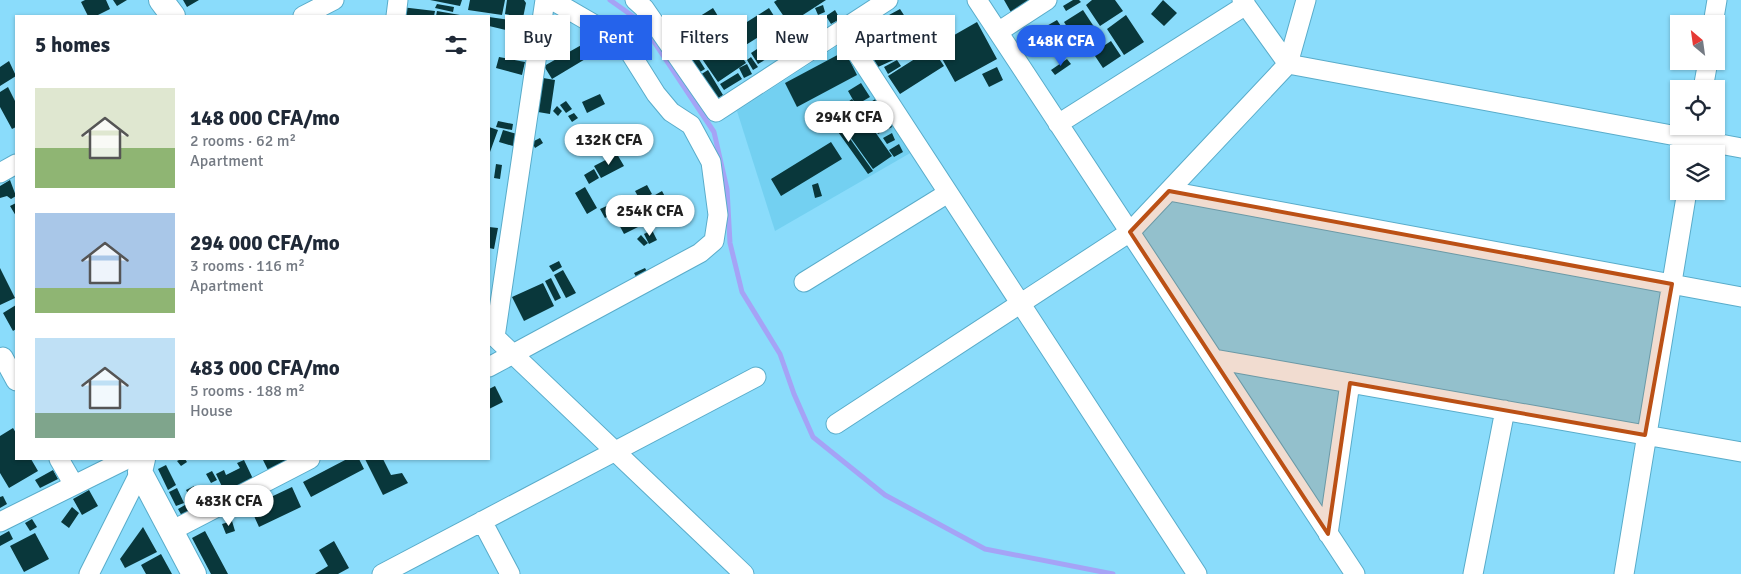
<!DOCTYPE html>
<meta charset="utf-8">
<style>
body{margin:0;font-family:Signika,sans-serif;background:#f6f6f7;color:#1f2937;height:100vh;display:flex;flex-direction:column;font-size:19px;white-space:nowrap}
*{box-sizing:border-box;margin:0}
p{font-size:16px;color:#747a83}
.icon{flex:none;width:28px;height:28px;fill:none;stroke:currentColor;stroke-width:2;stroke-linecap:round;stroke-linejoin:round}
.map{position:relative;flex:1;overflow:hidden}
.sheet{position:absolute;left:15px;top:15px;width:475px;height:445px;display:flex;flex-direction:column;background:#fff;border-radius:0px;box-shadow:0 1px 4px #0004}
.sheet>*{flex:none}
.guide{position:absolute;left:505px;top:15px;width:475px;height:45px;display:flex;gap:10px}
.needle{width:32px;rotate:331deg}
.fabs{position:absolute;left:1670px;top:15px;display:grid;gap:10px}
.fabs a{display:grid;place-items:center;width:55px;height:55px;border-radius:0px;background:#fff;box-shadow:0 1px 4px #0004;font-size:25px}
.price{position:absolute;translate:-50% -42px;padding:0 11px;border-radius:18px;background:#fff;color:#222;font-size:16px;line-height:32px;filter:drop-shadow(0 1px 2px #0008)}
.price::after{content:'';position:absolute;left:50%;top:30px;width:15px;height:11px;margin-left:-8px;background:inherit;clip-path:polygon(0 0,100% 0,50% 100%)}
.price.active{background:#2563eb;color:#fff}
ul{padding:0;list-style:none}
li{display:flex;align-items:center;gap:15px;height:125px;padding:0 20px}
li span{display:grid;place-items:center;flex:none;width:140px;height:100px;border-radius:0px;color:#555}
li>.icon{margin-inline-start:auto}
span .icon{width:60px;height:60px;fill:#fffc;stroke-width:1}
li b{font-size:21px}
h2{display:flex;justify-content:space-between;align-items:center;height:60px;padding:0 20px;font-size:21px}
.chip{padding:0 18px;border-radius:0px;background:#fff;box-shadow:0 1px 4px #0004;font-size:18px;line-height:45px}
.chip.active{background:#2563eb;color:#fff}
.map>svg:first-child{display:block}
.built{fill:#73d0f1}
.lines{fill:none;stroke-linecap:round;stroke-linejoin:round}
.stream{stroke:#a5a3f6;stroke-width:5}
.building{fill:#09373b}
.minor-casing{stroke:#59acca;stroke-width:21}
.tertiary-casing{stroke:#59acca;stroke-width:26}
.minor{stroke:#fff;stroke-width:19}
.tertiary{stroke:#fff;stroke-width:24}
.marked{fill:#bb5015;fill-opacity:0.2;stroke:#bb5015;stroke-width:4;stroke-linejoin:round}
</style>
<div class="map">
<svg width="1741" height="574" viewBox="0 0 1741 574">
<rect width="100%" height="100%" fill="#8adcfb"/>
<!-- built -->
<path class="built" d="M842,43L912,152L775,231L737,111Z"/>
<g class="lines">
<!-- stream -->
<path class="stream" d="M610,0L641,22L714,132L727,189L730,243L742,292L780,354L794,394L813,437L885,495L985,549L1113,574"/>
</g>
<!-- building -->
<path class="building" d="M85,0H106L110,9L96,16H88L81,2Z
M113,0H127L117,6Z
M183,0H199L187,7Z
M430,0H462L460,6Z
M470,0H505L502,15L468,10Z
M507,0H524L526,3L523,18L505,14Z
M777,0H826L789,24L774,2Z
M1004,0H1035L1012,14Z
M1073,0H1079L1081,2L1066,11L1063,6Z
M1092,0H1115L1123,11L1100,26L1086,5Z
M1163,0L1177,13L1164,26L1151,14Z
M437,4L454,7L453,12L435,8Z
M823,5L825,12L818,15L815,8Z
M401,7L435,11L434,16H400Z
M713,8L726,29L686,54L673,33Z
M769,8L779,24L741,48L731,32Z
M900,9L924,46L878,67L858,32Z
M835,10L840,19L831,24L826,16Z
M1083,10L1104,42L1084,54L1064,22Z
M437,11L460,15V16H436Z
M1126,15L1144,42L1124,55L1107,29Z
M821,16L827,26L797,45L791,33Z
M489,17L516,21L514,32L489,26Z
M519,20L526,22L522,35L516,33Z
M1057,20L1066,34L1047,46L1038,31Z
M977,22L997,59L955,82L935,46Z
M786,26L790,34L783,38L779,30Z
M772,31L775,36L766,41L764,36Z
M726,33L746,63L718,82L698,53Z
M591,38L597,45L592,49L586,41Z
M780,40L787,52L774,60L766,49Z
M1111,41L1121,56L1103,68L1093,53Z
M585,43L592,55L552,79L544,66Z
M760,47L768,58L758,64L751,53Z
M932,48L944,66L900,94L888,76Z
M845,51L857,75L797,107L785,83Z
M695,53L705,69L695,75L685,60Z
M499,57L525,62L522,75L496,68Z
M751,57L758,67L753,70L747,60Z
M1067,59L1071,64L1055,75L1051,70Z
M897,60L901,66L888,74L884,67Z
M9,61L16,76L0,86V67Z
M747,64L752,74L744,78L739,68Z
M997,67L1003,80L989,87L982,74Z
M708,70L723,95L711,103L695,78Z
M738,73L742,79L724,90L720,84Z
M543,78L555,80L550,114L538,112Z
M861,83L870,97L856,105L848,91Z
M8,87L16,103V127L12,129L0,107V92Z
M600,94L605,104L587,113L582,102Z
M877,98L885,110L877,115L869,103Z
M852,99L892,156L873,169L833,113Z
M566,101L572,109L566,113L560,105Z
M867,104L874,117L868,120L861,107Z
M557,106L562,111L558,116L553,111Z
M831,112L873,171L868,174L826,115Z
M574,113L578,118L572,122L568,116Z
M498,121L513,124L512,130L496,127Z
M889,121L892,127L878,134L875,128Z
M489,127L498,130L490,152L489,151Z
M503,130L517,134L513,146L499,142Z
M892,133L895,140L887,144L883,138Z
M540,138L543,143L535,148L532,142Z
M831,142L842,159L781,196L771,179Z
M899,144L903,152L894,157L889,150Z
M617,154L624,166L601,178L594,166Z
M496,164L502,165L500,179L494,178Z
M594,169L599,178L589,184L584,175Z
M10,180L16,196L11,199L7,196L0,198V186Z
M818,183L822,196L815,198L812,185Z
M647,185L652,194L640,200L635,191Z
M585,187L597,208L587,214L575,193Z
M662,191L670,206L644,220L636,206Z
M16,203V216L10,206Z
M611,204L615,212L605,218L600,209Z
M633,207L642,225L624,234L615,217Z
M489,227L498,228L494,249L489,248Z
M652,230L657,240L649,244L644,234Z
M641,235L648,243L644,246L637,239Z
M559,261L562,267L553,272L549,266Z
M0,268L15,298L0,305Z
M645,268L650,277L639,282L634,273Z
M563,270L576,293L566,298L554,275Z
M551,278L561,298L555,301L545,281Z
M543,283L554,306L524,321L512,297Z
M16,305V329L13,331L3,313Z
M495,386L503,402L489,409V389Z
M13,428L16,433V459H31L38,471L9,488L0,473V436Z
M181,459H185L187,462L181,466L177,461Z
M266,459H294L269,472L263,460Z
M347,459H359L364,469L311,497L303,482Z
M365,459H383L391,475L402,473L408,483L383,495Z
M244,460L254,481L226,495L216,474L224,470L226,475L240,468L237,463Z
M166,465L176,485L168,490L158,469Z
M53,470L58,479L40,488L35,480Z
M212,471L217,480L211,483L206,474Z
M194,486L198,495L191,499L186,490Z
M292,487L301,507L259,527L250,507Z
M177,488L184,503L176,506L169,492Z
M89,490L98,506L82,515L73,499Z
M3,496L7,504L0,508V497Z
M199,497L205,507L183,518L178,509Z
M72,507L79,513L69,528L61,522Z
M32,519L37,527L30,531L25,523Z
M232,521L235,531L226,534L222,524Z
M143,527L157,552L125,568L120,559Z
M9,531L13,539L0,546V536Z
M205,531L228,574H211L192,538Z
M35,533L49,559L24,572L10,546Z
M334,541L349,568L338,574H315L328,566L319,550Z
M161,554L172,574H146L141,565Z"/>
<g class="lines">
<!-- minor casing -->
<g class="minor-casing">
<path id="minor" d="M545,0L495,337L744,574
M635,0L644,8L716,112L888,0
M977,0L1355,574
M1242,0L1288,64L1741,148
M303,16L334,0
M396,16L398,0
M1713,24L1717,0
M842,30L1197,574
M998,32L1047,0
M1703,89L1708,61
M1058,124L1246,5
M1693,154L1698,126
M0,173L16,164
M1169,191L1741,297
M804,282L948,193
M3,357L16,381
M1214,359L1741,452
M489,367L700,253L714,241L718,215L711,162L691,125L671,112L656,94L629,51L614,36L552,0
M836,424L1130,232L1288,64L1306,0
M59,459L74,485
M482,521L510,574
M0,522L127,459
M171,531L310,459
M1328,534L1350,383
M89,574L140,472
M382,574L756,377
M1473,574L1505,410
M1624,574L1687,191"/>
</g>
<!-- tertiary casing -->
<g class="tertiary-casing">
<path id="tertiary" d="M161,0L173,16
M143,459L140,472L194,574"/>
</g>
<!-- minor -->
<use href="#minor" class="minor"/>
<!-- tertiary -->
<use href="#tertiary" class="tertiary"/>
</g>
<!-- marked area -->
<path class="marked" d="M1169,191L1672,284L1645,435L1350,383L1328,534L1130,232Z"/>
</svg>
<div class="fabs">
<a><svg class="needle" viewBox="-14 -14 28 28"><path d="M0-13l5 13h-10z" fill="#e53935"/><path d="M0 13l5-13h-10z" fill="#747a83"/></svg></a>
<a><svg class="icon" aria-label="locate" viewBox="0 0 24 24"><circle cx="12" cy="12" r="6"/><path d="M12 2v4M12 18v4M2 12h4M18 12h4"/></svg></a>
<a><svg class="icon" aria-label="layers" viewBox="0 0 24 24"><path d="M12 4l9 5-9 5-9-5zM3 14l9 5 9-5"/></svg></a>
</div>
<b class="price active" style="left:1061px;top:67px">148K CFA</b>
<b class="price" style="left:849px;top:143px">294K CFA</b>
<b class="price" style="left:609px;top:166px">132K CFA</b>
<b class="price" style="left:650px;top:237px">254K CFA</b>
<b class="price" style="left:229px;top:527px">483K CFA</b>
<div class="guide">
<a class="chip">Buy</a>
<a class="chip active">Rent</a>
<a class="chip">Filters</a>
<a class="chip">New</a>
<a class="chip">Apartment</a>
</div>
<section class="sheet">
<h2>5 homes<svg class="icon" aria-label="filters" viewBox="0 0 24 24"><path d="M4 7h16M4 17h16"/><circle cx="9" cy="7" r="2"/><circle cx="15" cy="17" r="2"/></svg></h2>
<ul>
<li><span style="background:linear-gradient(#dfe7d0 60%,#8fb573 0)"><svg class="icon" aria-label="home" viewBox="0 0 24 24"><path d="M3 11l9-7 9 7M6 9v11h12V9"/></svg></span><div><b>148 000 CFA/mo</b><p>2 rooms · 62 m²</p><p>Apartment</p></div></li>
<li><span style="background:linear-gradient(#a9c7e8 75%,#8fb573 0)"><svg class="icon" aria-label="home" viewBox="0 0 24 24"><path d="M3 11l9-7 9 7M6 9v11h12V9"/></svg></span><div><b>294 000 CFA/mo</b><p>3 rooms · 116 m²</p><p>Apartment</p></div></li>
<li><span style="background:linear-gradient(#bfe0f5 75%,#7fa58c 0)"><svg class="icon" aria-label="home" viewBox="0 0 24 24"><path d="M3 11l9-7 9 7M6 9v11h12V9"/></svg></span><div><b>483 000 CFA/mo</b><p>5 rooms · 188 m²</p><p>House</p></div></li>
</ul>
</section>
</div>
